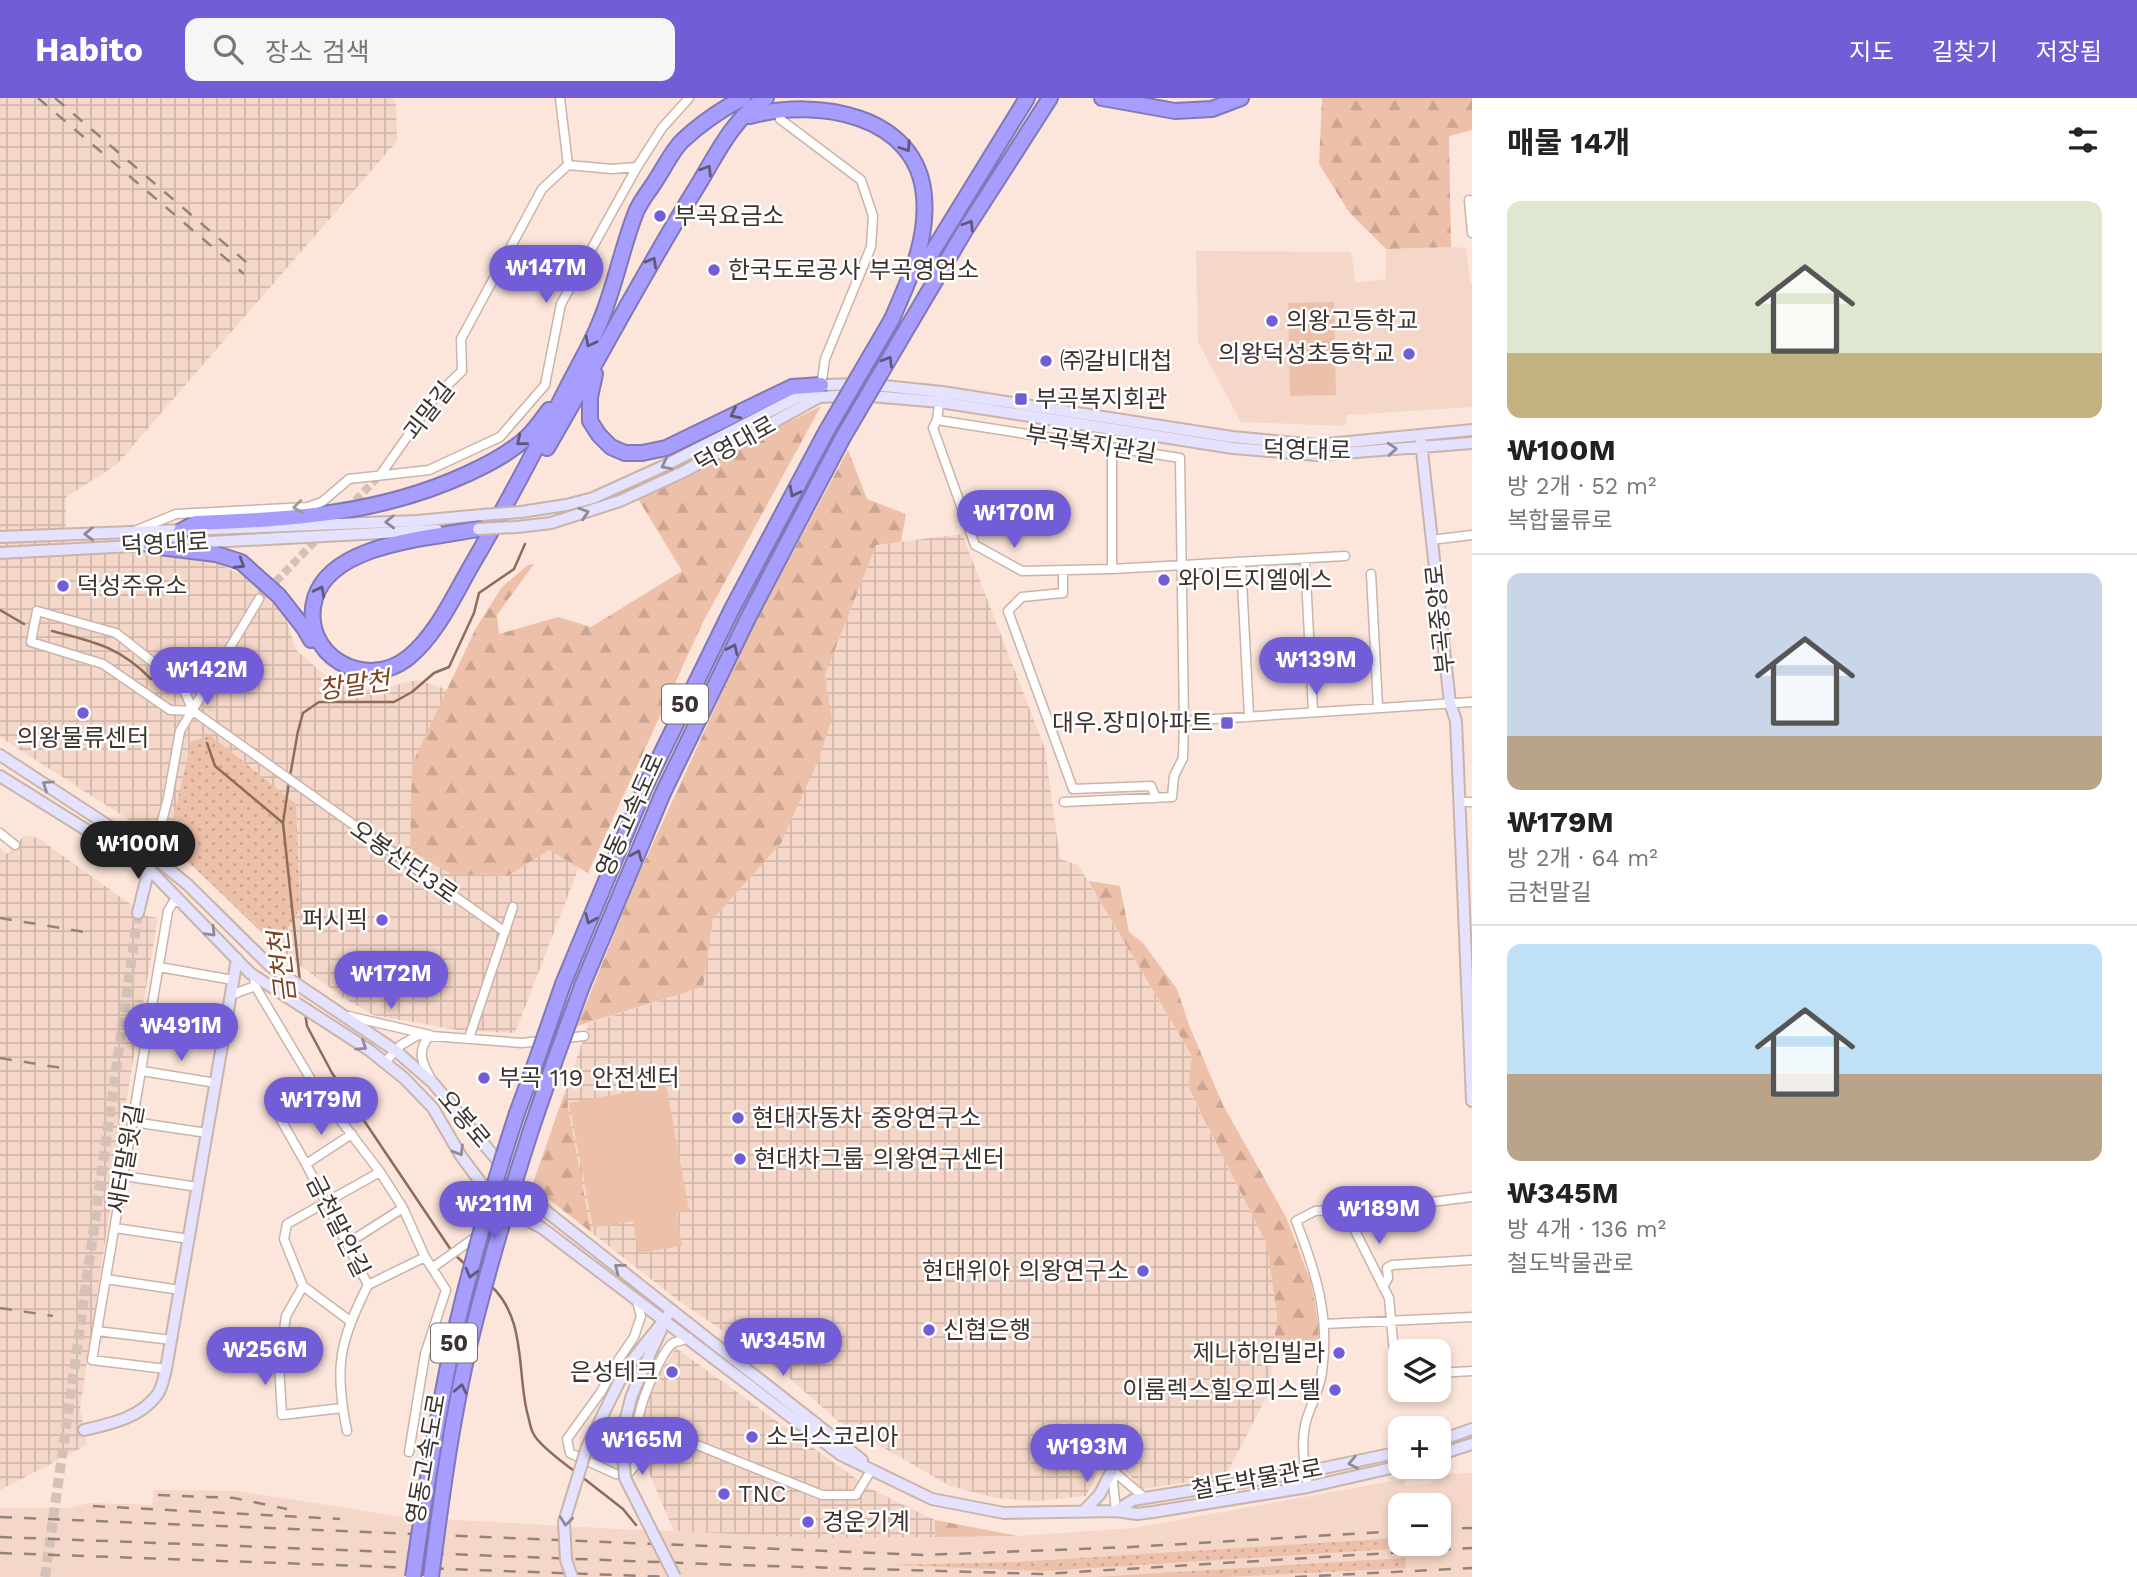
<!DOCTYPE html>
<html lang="ko">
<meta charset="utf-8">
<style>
body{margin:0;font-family:"Work Sans","Noto Sans KR",sans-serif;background:#f6f6f6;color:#222;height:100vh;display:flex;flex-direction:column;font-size:26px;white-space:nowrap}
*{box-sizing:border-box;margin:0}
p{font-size:23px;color:#767676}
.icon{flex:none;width:38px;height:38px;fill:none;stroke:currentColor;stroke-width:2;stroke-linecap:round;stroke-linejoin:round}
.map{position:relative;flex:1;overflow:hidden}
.details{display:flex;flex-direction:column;background:#fff;width:665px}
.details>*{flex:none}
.tools{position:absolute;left:1388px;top:1241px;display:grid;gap:14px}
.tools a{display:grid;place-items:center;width:63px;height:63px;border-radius:14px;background:#fff;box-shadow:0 4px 10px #0003;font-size:35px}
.price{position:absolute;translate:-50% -60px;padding:0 16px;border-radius:24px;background:#725dd7;color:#fff;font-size:23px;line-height:46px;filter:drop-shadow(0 2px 4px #0008)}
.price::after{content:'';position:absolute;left:50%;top:42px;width:21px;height:16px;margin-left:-10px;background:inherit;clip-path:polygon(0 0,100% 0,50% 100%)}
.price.on{background:#222;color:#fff}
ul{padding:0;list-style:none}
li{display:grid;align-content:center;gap:14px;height:371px;padding:0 35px}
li+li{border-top:2px solid #e0e0e0}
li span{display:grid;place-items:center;height:217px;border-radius:14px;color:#555}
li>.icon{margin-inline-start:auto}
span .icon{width:126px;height:126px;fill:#fffc;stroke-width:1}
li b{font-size:30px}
h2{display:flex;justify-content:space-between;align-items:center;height:84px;padding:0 35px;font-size:30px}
header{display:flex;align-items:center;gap:42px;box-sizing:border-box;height:98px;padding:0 35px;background:#725dd7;color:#fff}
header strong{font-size:33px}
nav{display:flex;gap:38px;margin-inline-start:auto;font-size:24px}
.search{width:490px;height:63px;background:#f6f6f6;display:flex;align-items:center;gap:18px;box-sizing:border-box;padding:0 24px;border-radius:14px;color:#767676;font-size:26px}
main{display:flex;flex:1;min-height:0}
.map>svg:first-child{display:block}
.built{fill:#f4d7c8;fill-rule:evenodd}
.industrial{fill:url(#industrial-grid)}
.grass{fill:url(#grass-dots)}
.forest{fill:url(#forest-firs)}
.garden{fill:#edc0a9}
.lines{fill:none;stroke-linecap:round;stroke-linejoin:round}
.stream{stroke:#8f6c5a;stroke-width:2.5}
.street-tunnel{stroke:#d6c1b8;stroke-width:8;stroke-dasharray:8 4;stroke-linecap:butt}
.secondary-tunnel{stroke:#d6c1b8;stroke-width:10;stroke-dasharray:10 5;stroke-linecap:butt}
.street-casing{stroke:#cab4a9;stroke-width:11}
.secondary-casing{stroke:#cab4a9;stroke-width:14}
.highway-casing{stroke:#8178b6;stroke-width:18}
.street{stroke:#fff;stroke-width:8}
.secondary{stroke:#e4e2ff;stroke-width:10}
.highway{stroke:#a69dfe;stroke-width:14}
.rail{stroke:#93837c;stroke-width:2.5;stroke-dasharray:12 12;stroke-linecap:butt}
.secondary-bridge-casing{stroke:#cab4a9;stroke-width:14;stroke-linecap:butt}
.highway-bridge-casing{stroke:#8178b6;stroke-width:18;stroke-linecap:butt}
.secondary-bridge{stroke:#e4e2ff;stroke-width:10}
.highway-bridge{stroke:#a69dfe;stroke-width:14}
.oneway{stroke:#615877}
.oneway2{stroke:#908a97}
.oneway3{stroke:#9e9997}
.poi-dot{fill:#725dd7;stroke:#fff;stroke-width:2.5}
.labels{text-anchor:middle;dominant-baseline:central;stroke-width:5;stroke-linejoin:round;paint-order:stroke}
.shield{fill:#fff;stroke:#76706d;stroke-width:2}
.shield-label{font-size:23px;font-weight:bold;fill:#3c332f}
.poi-label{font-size:24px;fill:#3c332f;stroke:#fff;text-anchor:start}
.street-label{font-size:24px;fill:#3c332f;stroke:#fff}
.water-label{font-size:26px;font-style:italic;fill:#814320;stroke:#fff}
</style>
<header>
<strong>Habito</strong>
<div class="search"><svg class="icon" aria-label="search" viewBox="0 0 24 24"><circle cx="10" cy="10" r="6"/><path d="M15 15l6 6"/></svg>장소 검색</div>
<nav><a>지도</a><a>길찾기</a><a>저장됨</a></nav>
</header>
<main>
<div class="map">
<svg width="1472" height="1479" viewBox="0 0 1472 1479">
<defs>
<pattern id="industrial-grid" width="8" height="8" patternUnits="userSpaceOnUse" patternTransform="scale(1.75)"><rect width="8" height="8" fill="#f4d7c8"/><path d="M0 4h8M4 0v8" fill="none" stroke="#d2b9ac"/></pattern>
<pattern id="grass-dots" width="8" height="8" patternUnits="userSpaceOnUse" patternTransform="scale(1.75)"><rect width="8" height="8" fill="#edc0a9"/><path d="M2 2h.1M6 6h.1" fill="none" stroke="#cca592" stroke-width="1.8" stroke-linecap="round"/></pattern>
<pattern id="forest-firs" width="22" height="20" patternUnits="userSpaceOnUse" patternTransform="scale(1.75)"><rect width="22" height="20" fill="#edc0a9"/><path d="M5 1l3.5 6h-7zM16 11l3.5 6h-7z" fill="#cca592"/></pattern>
</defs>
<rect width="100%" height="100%" fill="#fce5da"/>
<!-- built -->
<path class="built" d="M1451,149L1466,150L1470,184L1472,185V309L1347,317L1345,328L1241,324L1198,244L1196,153L1351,154L1356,185L1386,181V151Z
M1472,1375V1479H0V1410H68L90,1405L152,1407L154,1392L239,1393L403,1419L618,1431L859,1440L1018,1438L1134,1430L1404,1381L1405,1388L1430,1386L1439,1376ZM1400,1407H1438V1446H1400Z"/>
<!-- industrial -->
<path class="industrial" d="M0,0H391L396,4L397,43L116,367L66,399L65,456L195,455L251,481L283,511L296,552L335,586L374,592L417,582L449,592L412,666L508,778L549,752L579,769L515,935L458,932L373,917L344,900L282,854L176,752L0,639Z
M962,436L1045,651L1060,761L1078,767L1192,958L1188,990L1267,1147L1277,1218L1269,1294L1225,1379L1140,1391L1125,1370H1111L1098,1373L1086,1398L1037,1403L996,1400L950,1388L839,1324L779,1271L679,1203L532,1088L589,925L703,889L713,821L781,745L832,621L825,577L876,447Z
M25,737L38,740L147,818L158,820L126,1004L80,1311L87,1347L0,1392V750L7,756Z
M676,1250L869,1390L935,1422V1439L819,1440L674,1433L640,1354L641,1321L652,1287Z"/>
<!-- grass -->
<path class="grass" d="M210,637L296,706L300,811L276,848L176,752L169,739L191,644Z
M1400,1440V1446H1405V1450L1045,1473L892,1467L1015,1464Z
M1405,1460L1406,1470L1226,1479H1095Z"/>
<!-- forest -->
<path class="forest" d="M1322,0H1472V32L1449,38L1451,149L1386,151L1349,114L1319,66Z
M821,308L703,524L588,775L549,752L508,778L451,776L410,752L412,666L476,530L502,489L528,467L534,466L497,517L499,536L558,519L591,529L682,473L637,399Z
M848,352L867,401L906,416L901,444L876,447L825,577L832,621L820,658L781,745L713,821L703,889L577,928L637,780L751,532Z
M1088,783L1120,788L1129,834L1143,845L1177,891L1189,927L1223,1007L1286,1119L1311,1184L1318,1225L1319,1257L1274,1245L1277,1218L1267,1147L1188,989L1192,958Z
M565,994L591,1134L532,1088Z
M935,1422L1018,1438L935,1439Z"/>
<!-- garden -->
<path class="garden" d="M1334,204L1336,297L1290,298L1288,205Z
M666,987L689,1112L677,1115L682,1148L638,1155L633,1123L593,1130L569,1005Z"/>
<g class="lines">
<!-- stream -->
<path class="stream" d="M0,512L24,526
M52,533C94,544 119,548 151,581
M207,645L215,668L283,725L300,884
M290,678L298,633L303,615L319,604H394L412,594L434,575L449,569L474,515L479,495L514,471L525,446
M283,725L289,684
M305,914L307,928L332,975L451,1152
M455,1157L466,1167
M490,1187C526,1219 517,1271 527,1314C529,1320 530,1329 533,1335C538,1346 566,1367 577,1375
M582,1379L623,1411L636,1427"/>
<!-- street-tunnel -->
<path class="street-tunnel" d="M347,411L381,376
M259,501L320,438"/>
<!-- secondary-tunnel -->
<path class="secondary-tunnel" d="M45,1479L138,815"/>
<!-- street casing -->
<g class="street-casing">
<path id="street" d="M560,0L568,67
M780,21L861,82L873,118L871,149L825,261L821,289
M1469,102L1472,135
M940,300L937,322L933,330L975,447L1022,473L1112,471L1345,458
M937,322L1180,360L1184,623L1183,660L1174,678L1172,699L1064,704
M1112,350V471
M381,376L435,299L462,273L461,241L542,91L568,67L612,71L637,69
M137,432L176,416L308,409L322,404L349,381L429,372L500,339L545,287L561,206L637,69L662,30L689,0
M1431,442L1472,437
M1305,461L1313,614
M1241,464L1249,618
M1063,473V495L1022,499L1008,513L1073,691L1151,688L1156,700
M1371,476L1378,609
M37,513L116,535L182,587L193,613L170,612L103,566L31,544Z
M193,613L505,834
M1184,623L1472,604
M1460,704H1472
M0,735L15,747
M153,758L168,700L180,633L259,501
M159,869L233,882
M254,878L255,888L316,990L380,1074L403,1110L425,1159L446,1192L425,1256L409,1354
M231,897L255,888
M348,918L430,937C416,953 422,965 431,981
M151,920L224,935
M469,940L513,809
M385,964L401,947L418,937L522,945L584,938
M142,973L216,985
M316,990L276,1013L306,1066L368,1187C339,1244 334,1270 347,1333
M133,1024L207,1035
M306,1066L352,1036
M124,1078L198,1089
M1344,1111L1389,1200L1396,1277L1400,1276
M115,1130L189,1141
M348,1145L403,1110
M432,1170L504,1119
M106,1181L180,1192
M368,1187L425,1159
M303,1188L286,1218L279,1267L282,1317L342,1310
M1383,1189L1388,1180L1387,1170L1392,1167L1472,1162
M637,1204L641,1218L634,1239L619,1261L601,1294L567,1341L570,1355L616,1376H628L637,1365C633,1331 640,1304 655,1274C659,1265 665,1251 673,1245C677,1243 685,1242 689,1240
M350,1223L303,1188L284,1141L287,1126L380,1074
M1324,1226L1472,1219
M97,1233L171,1242
M166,1271L92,1262L168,813L174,803L181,805
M1438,1275L1472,1273
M637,1323L822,1397H856L872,1371
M1112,1372L1145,1400
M1112,1374L1116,1413
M1308,1389C1304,1366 1300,1342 1307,1320C1312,1305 1320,1290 1322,1274C1330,1218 1316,1174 1296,1123L1315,1113L1391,1109L1472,1099"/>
</g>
<!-- secondary casing -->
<g class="secondary-casing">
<path id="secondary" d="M1421,344L1450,605L1456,623L1472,1003
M521,414L566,407L593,400L668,366L821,287L865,286L942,294L1232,339L1317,347L1472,332
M517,429L551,425L620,403L685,373L819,299L860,297L940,304L1233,350L1317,357L1472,345
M0,439L416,423L482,417
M0,455L437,432
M0,657L144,751L188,787L270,868L396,953L433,985L528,1099L862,1362
M0,678L149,771L250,875L369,952L404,980L433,1010L461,1058L481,1085L511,1113L542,1130L841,1357L932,1401L1004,1415L1116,1413L1137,1416L1153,1414L1308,1389L1400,1368
M138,815L150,766
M626,1270L668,1217
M642,1273L661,1232
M84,1332C110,1326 140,1320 157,1297C162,1291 164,1279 166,1271L237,861
M1438,1343L1472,1331
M1438,1357L1472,1346
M1116,1413L1133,1402L1305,1374L1400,1354
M1083,1414L1100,1396L1112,1372"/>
</g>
<!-- highway casing -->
<g class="highway-casing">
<path id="highway" d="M1102,0L1175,13L1212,11L1241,0
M750,18C817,0 917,16 924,98C928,144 909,181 892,221
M920,174L1027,0
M909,227L964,134L1050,0
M595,276L590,299V323L599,337L611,349L625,355H642L666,350L792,289L821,287
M547,350C597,264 643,176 695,92C715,60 732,20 766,0
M478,431C431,440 332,445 315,500C299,556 365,595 409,559C438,535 455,495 474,463C507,406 537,349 567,290C578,268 591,247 600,224C615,189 622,149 636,114C641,102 650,92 656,82C664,70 672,53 682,43C700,26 722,11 743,0
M181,433L196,425C291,421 378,417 467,376C487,367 509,356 526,340C535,332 542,321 549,312
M151,448L216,456L241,464L279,498L304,530L311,542
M563,886L645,689L732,511L826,334
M582,888L663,695L749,518L842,341
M517,1015L538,958
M532,1029L554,965"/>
</g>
<!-- street -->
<use href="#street" class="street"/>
<!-- secondary -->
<use href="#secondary" class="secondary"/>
<!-- highway -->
<use href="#highway" class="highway"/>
<!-- rail -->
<path class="rail" d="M38,0L244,176
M55,0L252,169
M0,820L85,834
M0,960L68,971
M0,1210L53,1218
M158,1397L234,1400L287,1411
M93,1408L340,1421
M0,1419L924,1457L1131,1449L1400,1433
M1438,1431L1472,1430
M0,1439L736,1467L1043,1476L1472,1450
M0,1455L672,1479
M1295,1479L1472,1470"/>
<!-- secondary-bridge casing -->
<g class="secondary-bridge-casing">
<path id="secondary-bridge" d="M482,417L521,414
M478,431L517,429
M642,1273L631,1300L622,1336L625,1380L675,1479
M572,1479L566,1462L564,1424L587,1349L626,1270"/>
</g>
<!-- highway-bridge casing -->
<g class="highway-bridge-casing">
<path id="highway-bridge" d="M826,334L892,221
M842,341L909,227
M538,958L563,886
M554,965L582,888
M413,1479C425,1394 438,1310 457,1226C474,1155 494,1085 517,1015
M431,1479C442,1395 453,1310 474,1228C491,1161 511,1094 532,1029"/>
</g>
<!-- secondary-bridge -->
<use href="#secondary-bridge" class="secondary-bridge"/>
<!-- highway-bridge -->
<use href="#highway-bridge" class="highway-bridge"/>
</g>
<!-- one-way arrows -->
<defs><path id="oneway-chevron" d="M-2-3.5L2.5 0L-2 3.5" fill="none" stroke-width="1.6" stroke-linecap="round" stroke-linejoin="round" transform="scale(1.75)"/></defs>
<g class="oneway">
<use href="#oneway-chevron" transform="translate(906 49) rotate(56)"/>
<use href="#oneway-chevron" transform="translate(707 72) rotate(-58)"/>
<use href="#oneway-chevron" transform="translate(969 127) rotate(-58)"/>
<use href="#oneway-chevron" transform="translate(652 164) rotate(-61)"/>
<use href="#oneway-chevron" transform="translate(590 244) rotate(117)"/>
<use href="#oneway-chevron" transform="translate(888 263) rotate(-59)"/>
<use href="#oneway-chevron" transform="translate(735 316) rotate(154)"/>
<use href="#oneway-chevron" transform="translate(521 343) rotate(141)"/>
<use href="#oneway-chevron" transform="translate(794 394) rotate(118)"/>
<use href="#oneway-chevron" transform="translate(240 466) rotate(31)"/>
<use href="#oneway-chevron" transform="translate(320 493) rotate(-62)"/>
<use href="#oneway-chevron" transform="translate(733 551) rotate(-64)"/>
<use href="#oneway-chevron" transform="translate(637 757) rotate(-67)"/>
<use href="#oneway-chevron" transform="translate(590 821) rotate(113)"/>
<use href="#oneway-chevron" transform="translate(471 1175) rotate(105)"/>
<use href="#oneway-chevron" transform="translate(461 1291) rotate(-79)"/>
</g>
<g class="oneway2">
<use href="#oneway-chevron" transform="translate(1392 351) rotate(-4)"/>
<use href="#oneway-chevron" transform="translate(666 367) rotate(154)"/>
<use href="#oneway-chevron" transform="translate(584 415) rotate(-18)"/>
<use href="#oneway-chevron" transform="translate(390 424) rotate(178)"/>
<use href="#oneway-chevron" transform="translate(89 436) rotate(178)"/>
<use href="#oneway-chevron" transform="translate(47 687) rotate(-146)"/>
<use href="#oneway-chevron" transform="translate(211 834) rotate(46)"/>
<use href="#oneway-chevron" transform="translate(362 948) rotate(34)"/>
<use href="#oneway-chevron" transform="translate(459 1053) rotate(59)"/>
<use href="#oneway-chevron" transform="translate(619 1170) rotate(-142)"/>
<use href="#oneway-chevron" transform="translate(1353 1365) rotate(169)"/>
<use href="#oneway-chevron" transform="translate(566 1423) rotate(96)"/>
</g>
<use class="oneway3" href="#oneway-chevron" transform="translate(298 409) rotate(173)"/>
<!-- markers -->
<g class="poi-dot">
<circle cx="660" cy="118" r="7"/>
<circle cx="714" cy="172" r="7"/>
<circle cx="1272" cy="223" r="7"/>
<circle cx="1409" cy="256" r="7"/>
<circle cx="1046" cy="263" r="7"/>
<rect x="1014" y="294" width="14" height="14" rx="3.5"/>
<circle cx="1164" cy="482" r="7"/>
<circle cx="63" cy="488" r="7"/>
<circle cx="83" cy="615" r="7"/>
<rect x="1220" y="618" width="14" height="14" rx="3.5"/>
<circle cx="382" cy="822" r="7"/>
<circle cx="484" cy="980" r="7"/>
<circle cx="738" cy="1020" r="7"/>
<circle cx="740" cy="1061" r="7"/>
<circle cx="1143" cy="1173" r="7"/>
<circle cx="929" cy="1232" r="7"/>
<circle cx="1339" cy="1255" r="7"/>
<circle cx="672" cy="1274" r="7"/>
<circle cx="1335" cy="1292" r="7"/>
<circle cx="752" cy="1339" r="7"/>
<circle cx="724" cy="1396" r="7"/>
<circle cx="808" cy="1424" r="7"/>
</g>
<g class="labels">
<!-- shield labels -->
<g class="shield">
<rect x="662" y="586.5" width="46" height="39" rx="5"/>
<rect x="431" y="1225.5" width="46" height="39" rx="5"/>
</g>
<g class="shield-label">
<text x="685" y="606">50</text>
<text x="454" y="1245">50</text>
</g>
<!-- poi labels -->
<g class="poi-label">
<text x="674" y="118">부곡요금소</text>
<text x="728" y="172">한국도로공사 부곡영업소</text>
<text x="1286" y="223">의왕고등학교</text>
<text x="1395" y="256" text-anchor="end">의왕덕성초등학교</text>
<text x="1060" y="263">㈜갈비대첩</text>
<text x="1035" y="301">부곡복지회관</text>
<text x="1178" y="482">와이드지엘에스</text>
<text x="77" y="488">덕성주유소</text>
<text x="1213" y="625" text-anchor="end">대우.장미아파트</text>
<text x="83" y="640" text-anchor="middle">의왕물류센터</text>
<text x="368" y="822" text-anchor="end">퍼시픽</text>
<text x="498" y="980">부곡 119 안전센터</text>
<text x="752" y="1020">현대자동차 중앙연구소</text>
<text x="754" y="1061">현대차그룹 의왕연구센터</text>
<text x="1129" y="1173" text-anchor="end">현대위아 의왕연구소</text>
<text x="943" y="1232">신협은행</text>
<text x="1325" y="1255" text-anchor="end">제나하임빌라</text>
<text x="658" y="1274" text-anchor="end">은성테크</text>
<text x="1321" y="1292" text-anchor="end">이룸렉스힐오피스텔</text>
<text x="766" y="1339">소닉스코리아</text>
<text x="738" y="1396">TNC</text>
<text x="822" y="1424">경운기계</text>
</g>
<!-- street labels -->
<g class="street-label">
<text transform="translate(429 313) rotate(-52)">괴말길</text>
<text transform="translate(735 346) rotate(-29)">덕영대로</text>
<text transform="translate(1091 346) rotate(9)">부곡복지관길</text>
<text transform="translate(1307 352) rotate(1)">덕영대로</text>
<text transform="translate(165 446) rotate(-3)">덕영대로</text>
<text transform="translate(1440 521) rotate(-96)">부곡중앙로</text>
<text transform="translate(630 717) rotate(-66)">영동고속도로</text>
<text transform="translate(404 764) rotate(35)">오봉산단3로</text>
<text transform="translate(464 1021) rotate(50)">오봉로</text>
<text transform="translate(126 1061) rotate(-80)">새터말윗길</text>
<text transform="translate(338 1128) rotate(63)">금천말안길</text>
<text transform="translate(426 1361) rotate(-80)">영동고속도로</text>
<text transform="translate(1257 1381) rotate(-10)">철도박물관로</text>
</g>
<!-- water labels -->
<g class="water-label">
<text transform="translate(354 587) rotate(-8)">창말천</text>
<text transform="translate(282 869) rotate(-97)">금천천</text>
</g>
</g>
</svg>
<div class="tools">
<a><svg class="icon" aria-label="layers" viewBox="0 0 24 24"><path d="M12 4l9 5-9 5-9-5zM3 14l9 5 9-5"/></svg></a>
<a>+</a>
<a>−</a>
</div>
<b class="price" style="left:546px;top:207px">₩147M</b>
<b class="price" style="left:1014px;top:452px">₩170M</b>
<b class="price" style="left:1316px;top:599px">₩139M</b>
<b class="price" style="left:207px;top:609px">₩142M</b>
<b class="price on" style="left:138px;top:783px">₩100M</b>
<b class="price" style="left:391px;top:913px">₩172M</b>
<b class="price" style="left:181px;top:965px">₩491M</b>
<b class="price" style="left:321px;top:1039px">₩179M</b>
<b class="price" style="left:494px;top:1143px">₩211M</b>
<b class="price" style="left:1379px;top:1148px">₩189M</b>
<b class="price" style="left:783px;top:1280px">₩345M</b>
<b class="price" style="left:265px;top:1289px">₩256M</b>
<b class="price" style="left:642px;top:1379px">₩165M</b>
<b class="price" style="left:1087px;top:1386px">₩193M</b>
</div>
<section class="details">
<h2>매물 14개<svg class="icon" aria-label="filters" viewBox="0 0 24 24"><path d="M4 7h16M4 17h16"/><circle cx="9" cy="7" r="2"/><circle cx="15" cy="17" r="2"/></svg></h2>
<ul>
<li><span style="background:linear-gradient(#dfe7d0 70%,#c2b280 0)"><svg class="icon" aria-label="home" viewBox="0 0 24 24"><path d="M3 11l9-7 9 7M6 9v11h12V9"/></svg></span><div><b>₩100M</b><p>방 2개 · 52 m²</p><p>복합물류로</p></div></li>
<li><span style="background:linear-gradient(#c9d6e8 75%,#b9a48a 0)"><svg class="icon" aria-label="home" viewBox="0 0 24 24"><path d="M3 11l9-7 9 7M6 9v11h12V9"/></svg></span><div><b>₩179M</b><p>방 2개 · 64 m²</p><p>금천말길</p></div></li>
<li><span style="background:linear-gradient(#bfe0f5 60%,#b9a48a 0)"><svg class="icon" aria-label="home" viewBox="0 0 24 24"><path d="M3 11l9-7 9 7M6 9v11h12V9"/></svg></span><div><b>₩345M</b><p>방 4개 · 136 m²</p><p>철도박물관로</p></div></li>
</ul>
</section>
</main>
